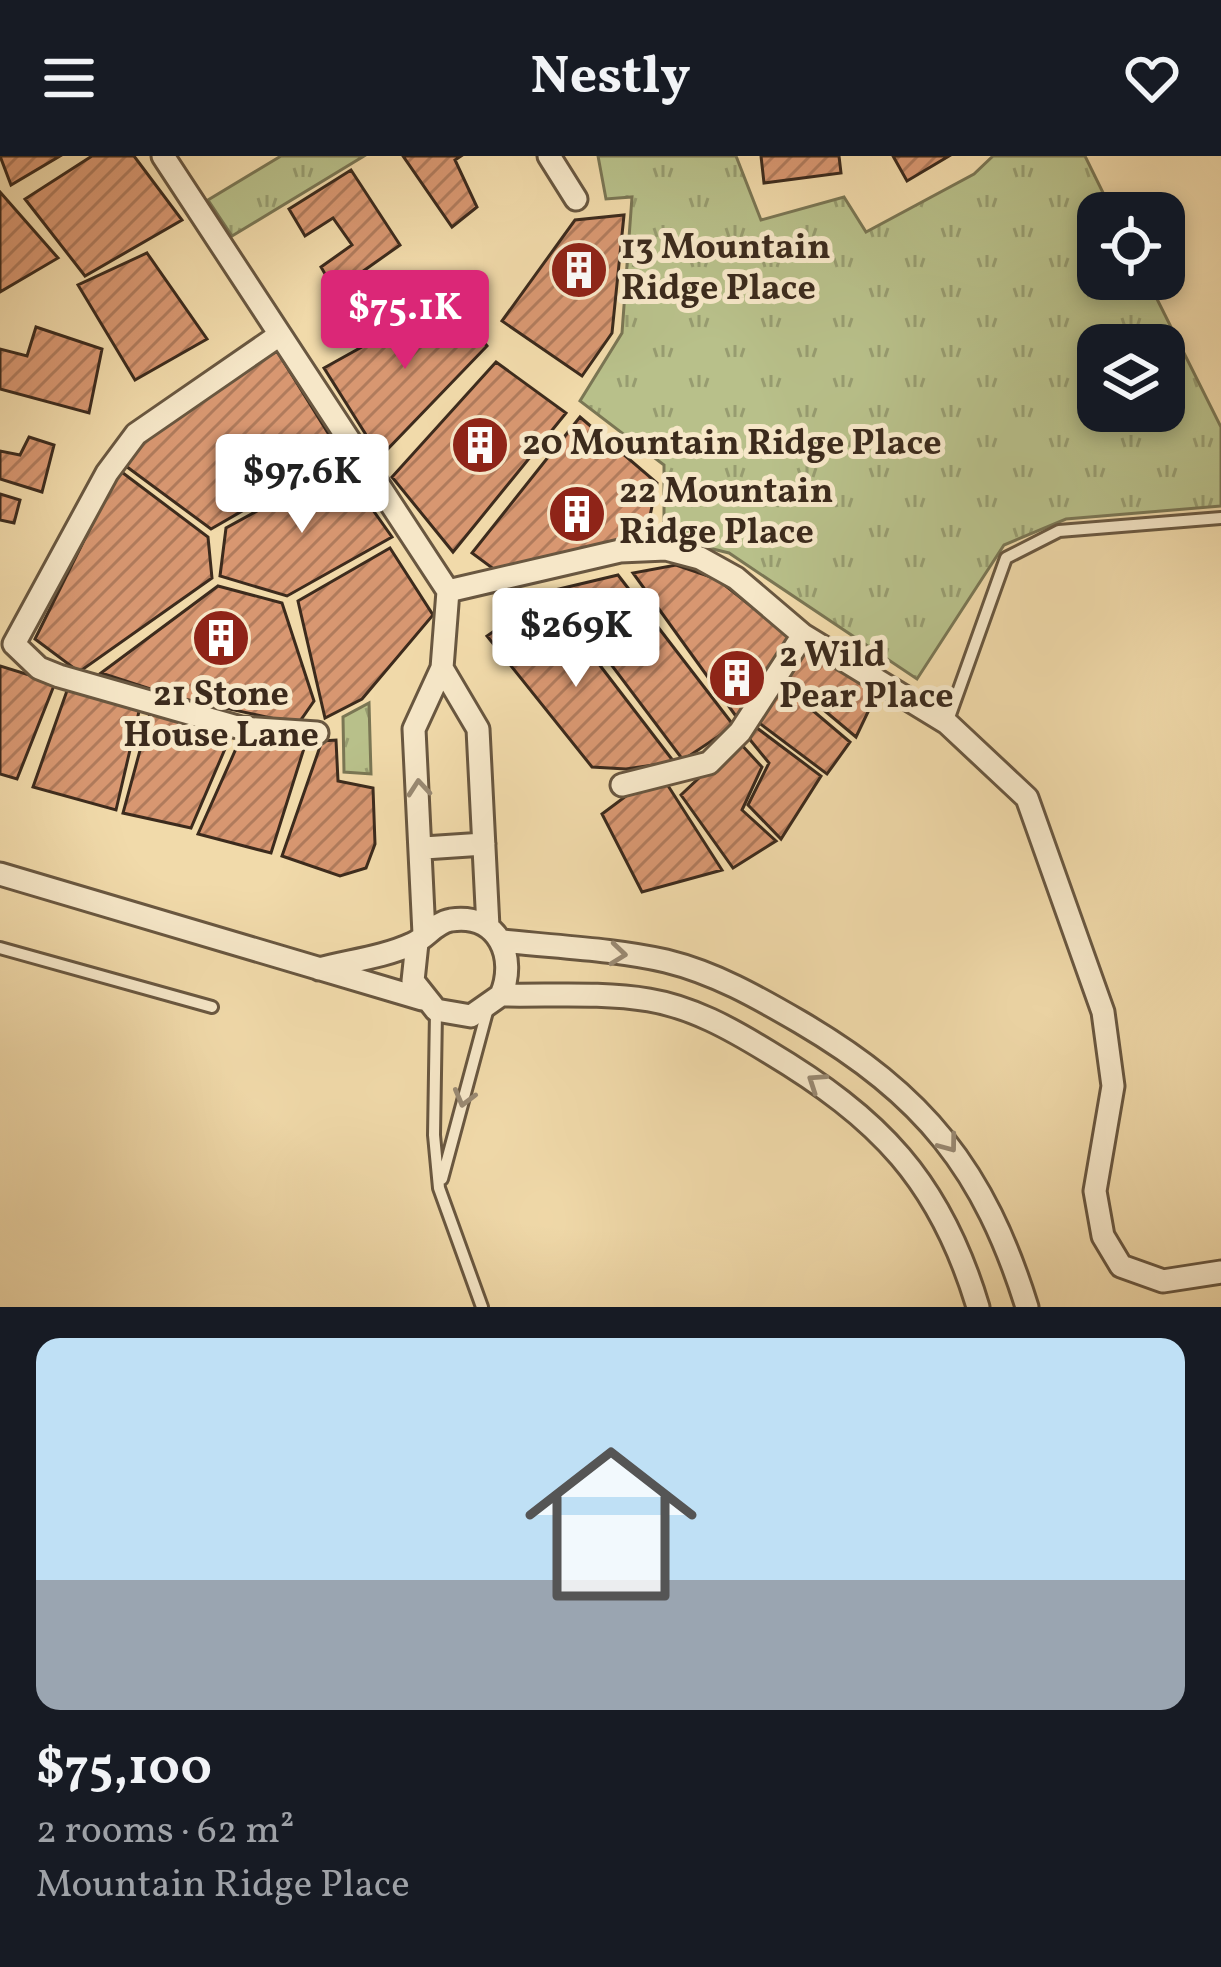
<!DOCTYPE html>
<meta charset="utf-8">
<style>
body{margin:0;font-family:Vollkorn,serif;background:#20242c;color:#f1f3f6;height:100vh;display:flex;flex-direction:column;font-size:45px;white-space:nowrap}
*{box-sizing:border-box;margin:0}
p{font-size:39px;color:#9ea1a6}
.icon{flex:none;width:66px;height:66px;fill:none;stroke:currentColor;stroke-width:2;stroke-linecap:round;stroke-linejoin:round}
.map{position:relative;height:1151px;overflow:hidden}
.side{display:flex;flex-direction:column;background:#171b24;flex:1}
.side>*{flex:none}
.tools{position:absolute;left:1077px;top:36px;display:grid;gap:24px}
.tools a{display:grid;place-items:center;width:108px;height:108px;border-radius:24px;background:#171b24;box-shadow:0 6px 18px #0003;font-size:60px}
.price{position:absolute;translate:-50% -102px;padding:0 27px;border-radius:12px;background:#fff;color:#222;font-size:39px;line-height:78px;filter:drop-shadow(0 3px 6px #0008)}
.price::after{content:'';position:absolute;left:50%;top:72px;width:36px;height:27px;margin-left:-18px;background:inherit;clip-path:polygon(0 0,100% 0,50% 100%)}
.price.active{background:#db2777;color:#fff}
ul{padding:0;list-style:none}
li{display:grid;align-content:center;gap:24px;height:636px;padding:0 36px}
li span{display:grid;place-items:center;height:372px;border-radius:24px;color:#555}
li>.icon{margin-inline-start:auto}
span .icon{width:216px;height:216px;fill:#fffc;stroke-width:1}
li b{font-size:51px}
header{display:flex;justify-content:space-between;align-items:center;height:156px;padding:0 36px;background:#171b24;font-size:54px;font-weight:700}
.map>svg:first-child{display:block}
.grass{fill:url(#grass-tufts);stroke:#7a7654;stroke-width:3;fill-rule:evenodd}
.building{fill:url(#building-hatch);stroke:#3c2b1d;stroke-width:3}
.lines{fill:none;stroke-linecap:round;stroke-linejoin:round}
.lane-casing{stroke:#695740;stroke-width:16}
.street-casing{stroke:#695740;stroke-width:27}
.lane{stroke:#f6e7c8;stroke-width:10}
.street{stroke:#f6e7c8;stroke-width:21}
.oneway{stroke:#998972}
.labels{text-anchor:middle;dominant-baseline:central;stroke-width:10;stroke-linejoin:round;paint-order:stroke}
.poi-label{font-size:36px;font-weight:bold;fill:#3c2b1d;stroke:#f6e7c8;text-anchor:start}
</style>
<header><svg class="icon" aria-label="menu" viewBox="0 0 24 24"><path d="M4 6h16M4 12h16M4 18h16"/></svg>Nestly<svg class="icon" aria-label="heart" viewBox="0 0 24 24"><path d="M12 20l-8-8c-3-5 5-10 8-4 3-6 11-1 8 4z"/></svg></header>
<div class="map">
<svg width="1221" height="1151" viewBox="0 0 1221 1151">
<defs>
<pattern id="grass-tufts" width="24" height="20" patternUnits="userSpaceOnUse" patternTransform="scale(3)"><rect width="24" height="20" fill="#b8c08a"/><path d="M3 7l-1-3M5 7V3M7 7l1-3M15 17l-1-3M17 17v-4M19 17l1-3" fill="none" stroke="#979c70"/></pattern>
<pattern id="building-hatch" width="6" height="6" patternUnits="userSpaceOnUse" patternTransform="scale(3)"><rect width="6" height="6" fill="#d89771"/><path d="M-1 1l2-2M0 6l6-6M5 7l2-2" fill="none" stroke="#b07b5c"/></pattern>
</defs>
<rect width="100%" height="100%" fill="#f1daaa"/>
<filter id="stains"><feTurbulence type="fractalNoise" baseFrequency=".00167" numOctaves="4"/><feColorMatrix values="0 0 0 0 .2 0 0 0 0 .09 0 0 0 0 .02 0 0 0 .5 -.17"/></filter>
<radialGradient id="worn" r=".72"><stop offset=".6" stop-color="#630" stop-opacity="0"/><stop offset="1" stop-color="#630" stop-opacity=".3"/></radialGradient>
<!-- grass -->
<path class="grass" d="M281,0H364L232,80L208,44Z
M598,0H736L761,64L844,41L866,76L974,18L993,0H1085L1113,57H1098V123H1147L1221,271V350L1066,363L1004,389L917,523L729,397L664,381V309L580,245L622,177L632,41L606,43ZM1164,189V255H1098V189Z
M369,547L371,618L344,616L343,561Z"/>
<!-- building -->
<path class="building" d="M0,0H60L11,29Z
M92,0H134L182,64L85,120L25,43Z
M403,0H461L455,4L477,51L452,71Z
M761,0H839L841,17L764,27Z
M893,0H949L907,25Z
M351,14L400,89L335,135L321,111L352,89L333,62L305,80L289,53Z
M0,36L58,102L0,136Z
M624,59L612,177L582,220L502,165L575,64Z
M147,97L207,183L135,224L78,129Z
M450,142L487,190L380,301L324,212Z
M36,171L102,193L89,257L0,233V193L27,200Z
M277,195L341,298L211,373L119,305L146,275Z
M496,206L566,257L453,396L392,321Z
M580,261L657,327L644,388L503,420L472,397Z
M29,281L54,289L42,336L0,323V295L20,299Z
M341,309L392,381L287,440L220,420L226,372Z
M119,314L208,381L212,422L79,516L35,483Z
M0,338L20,344L14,367L0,364Z
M390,392L433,459L362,543L325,562L298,445Z
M676,409L717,423L792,482L738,563L633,417Z
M618,419L734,570L683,604L555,434Z
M218,430L282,447L314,545L298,568L175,541L101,517Z
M546,439L674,606L626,613L592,611L487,480Z
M805,487L878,535L856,581L782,519Z
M0,510L55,527L17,623L0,618Z
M779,526L850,586L827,618L754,563Z
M69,529L140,551L116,654L33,631Z
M151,554L231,579L191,672L123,657Z
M753,569L821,620L781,683L748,649L769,607L747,580Z
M243,577L306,586L271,697L198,678Z
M336,584L338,625L373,632L375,688L366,712L340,720L282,700L322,585Z
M738,585L762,611L742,654L776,685L733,712L681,639Z
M665,625L722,714L642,736L602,658L630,637Z"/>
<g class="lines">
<!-- lane casing -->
<g class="lane-casing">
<path id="lane" d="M947,567L1006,402L1059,375L1221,362
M0,792L212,851
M436,856L434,979L439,1032L482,1151
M442,1023L488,852"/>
</g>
<!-- street casing -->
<g class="street-casing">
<path id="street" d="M163,0L448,435L442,512L414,573L424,778
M549,0L576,43
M448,435L620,395L666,393L700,402L736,422L803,479L947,567L1027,642L1103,856L1113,930L1095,1035L1103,1080L1121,1110L1163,1125L1221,1116
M14,488L107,317L136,278L278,180
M14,488L39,512L59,520L241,572L317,577
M442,512L478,573L488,771
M622,629L709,607L740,576L803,479
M424,692L484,688
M0,718L422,843
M502,785C556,791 613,793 666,805C715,817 757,841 800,866C924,939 984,1013 1027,1151
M319,813C349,805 384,801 412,788C427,782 434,767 451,764C499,757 517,802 501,839L471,860L436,854L413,825L417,787
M501,839C550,840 601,836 649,844C692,851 731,873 767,895C879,962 940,1024 978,1151"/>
</g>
<!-- lane -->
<use href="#lane" class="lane"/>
<!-- street -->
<use href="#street" class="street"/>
</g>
<!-- one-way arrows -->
<defs><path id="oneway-chevron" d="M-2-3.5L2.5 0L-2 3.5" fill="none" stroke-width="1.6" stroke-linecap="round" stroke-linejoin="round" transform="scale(3)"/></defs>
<g class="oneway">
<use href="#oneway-chevron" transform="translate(419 632) rotate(-95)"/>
<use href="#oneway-chevron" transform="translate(618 798) rotate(6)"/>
<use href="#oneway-chevron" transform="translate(816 926) rotate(-146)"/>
<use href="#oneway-chevron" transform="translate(464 942) rotate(105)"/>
<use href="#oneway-chevron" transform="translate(949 988) rotate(53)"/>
</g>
<!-- icons -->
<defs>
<g id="building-disc" transform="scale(3)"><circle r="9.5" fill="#8f2418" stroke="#f6e7c8"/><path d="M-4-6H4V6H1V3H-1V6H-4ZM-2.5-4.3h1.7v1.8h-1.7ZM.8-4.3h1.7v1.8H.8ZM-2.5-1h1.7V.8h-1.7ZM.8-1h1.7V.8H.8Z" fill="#fff"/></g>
</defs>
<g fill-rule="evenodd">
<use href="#building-disc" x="579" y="114"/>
<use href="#building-disc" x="480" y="289"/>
<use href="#building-disc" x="577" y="358"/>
<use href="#building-disc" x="221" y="482"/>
<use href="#building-disc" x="737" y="522"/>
</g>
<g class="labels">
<!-- poi labels -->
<g class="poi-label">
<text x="621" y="93">13 Mountain<tspan x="621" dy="41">Ridge Place</tspan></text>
<text x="522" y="289">20 Mountain Ridge Place</text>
<text x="619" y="337">22 Mountain<tspan x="619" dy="41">Ridge Place</tspan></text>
<text x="779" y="501">2 Wild<tspan x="779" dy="41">Pear Place</tspan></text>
<text x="221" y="540" text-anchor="middle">21 Stone<tspan x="221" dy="41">House Lane</tspan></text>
</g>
</g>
<rect width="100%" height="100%" filter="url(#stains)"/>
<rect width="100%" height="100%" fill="url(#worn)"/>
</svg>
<div class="tools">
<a><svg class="icon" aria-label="locate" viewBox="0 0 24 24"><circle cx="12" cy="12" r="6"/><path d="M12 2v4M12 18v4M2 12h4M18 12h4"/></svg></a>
<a><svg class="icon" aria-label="layers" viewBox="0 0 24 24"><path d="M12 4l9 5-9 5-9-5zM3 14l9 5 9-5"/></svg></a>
</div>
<b class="price active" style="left:405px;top:216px">$75.1K</b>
<b class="price" style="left:302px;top:380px">$97.6K</b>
<b class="price" style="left:576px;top:534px">$269K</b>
</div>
<section class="side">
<ul>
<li><span style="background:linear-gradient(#bfe0f5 65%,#9aa5b1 0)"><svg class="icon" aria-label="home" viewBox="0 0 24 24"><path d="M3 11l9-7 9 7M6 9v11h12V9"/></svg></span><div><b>$75,100</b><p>2 rooms · 62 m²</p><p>Mountain Ridge Place</p></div></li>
</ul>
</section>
